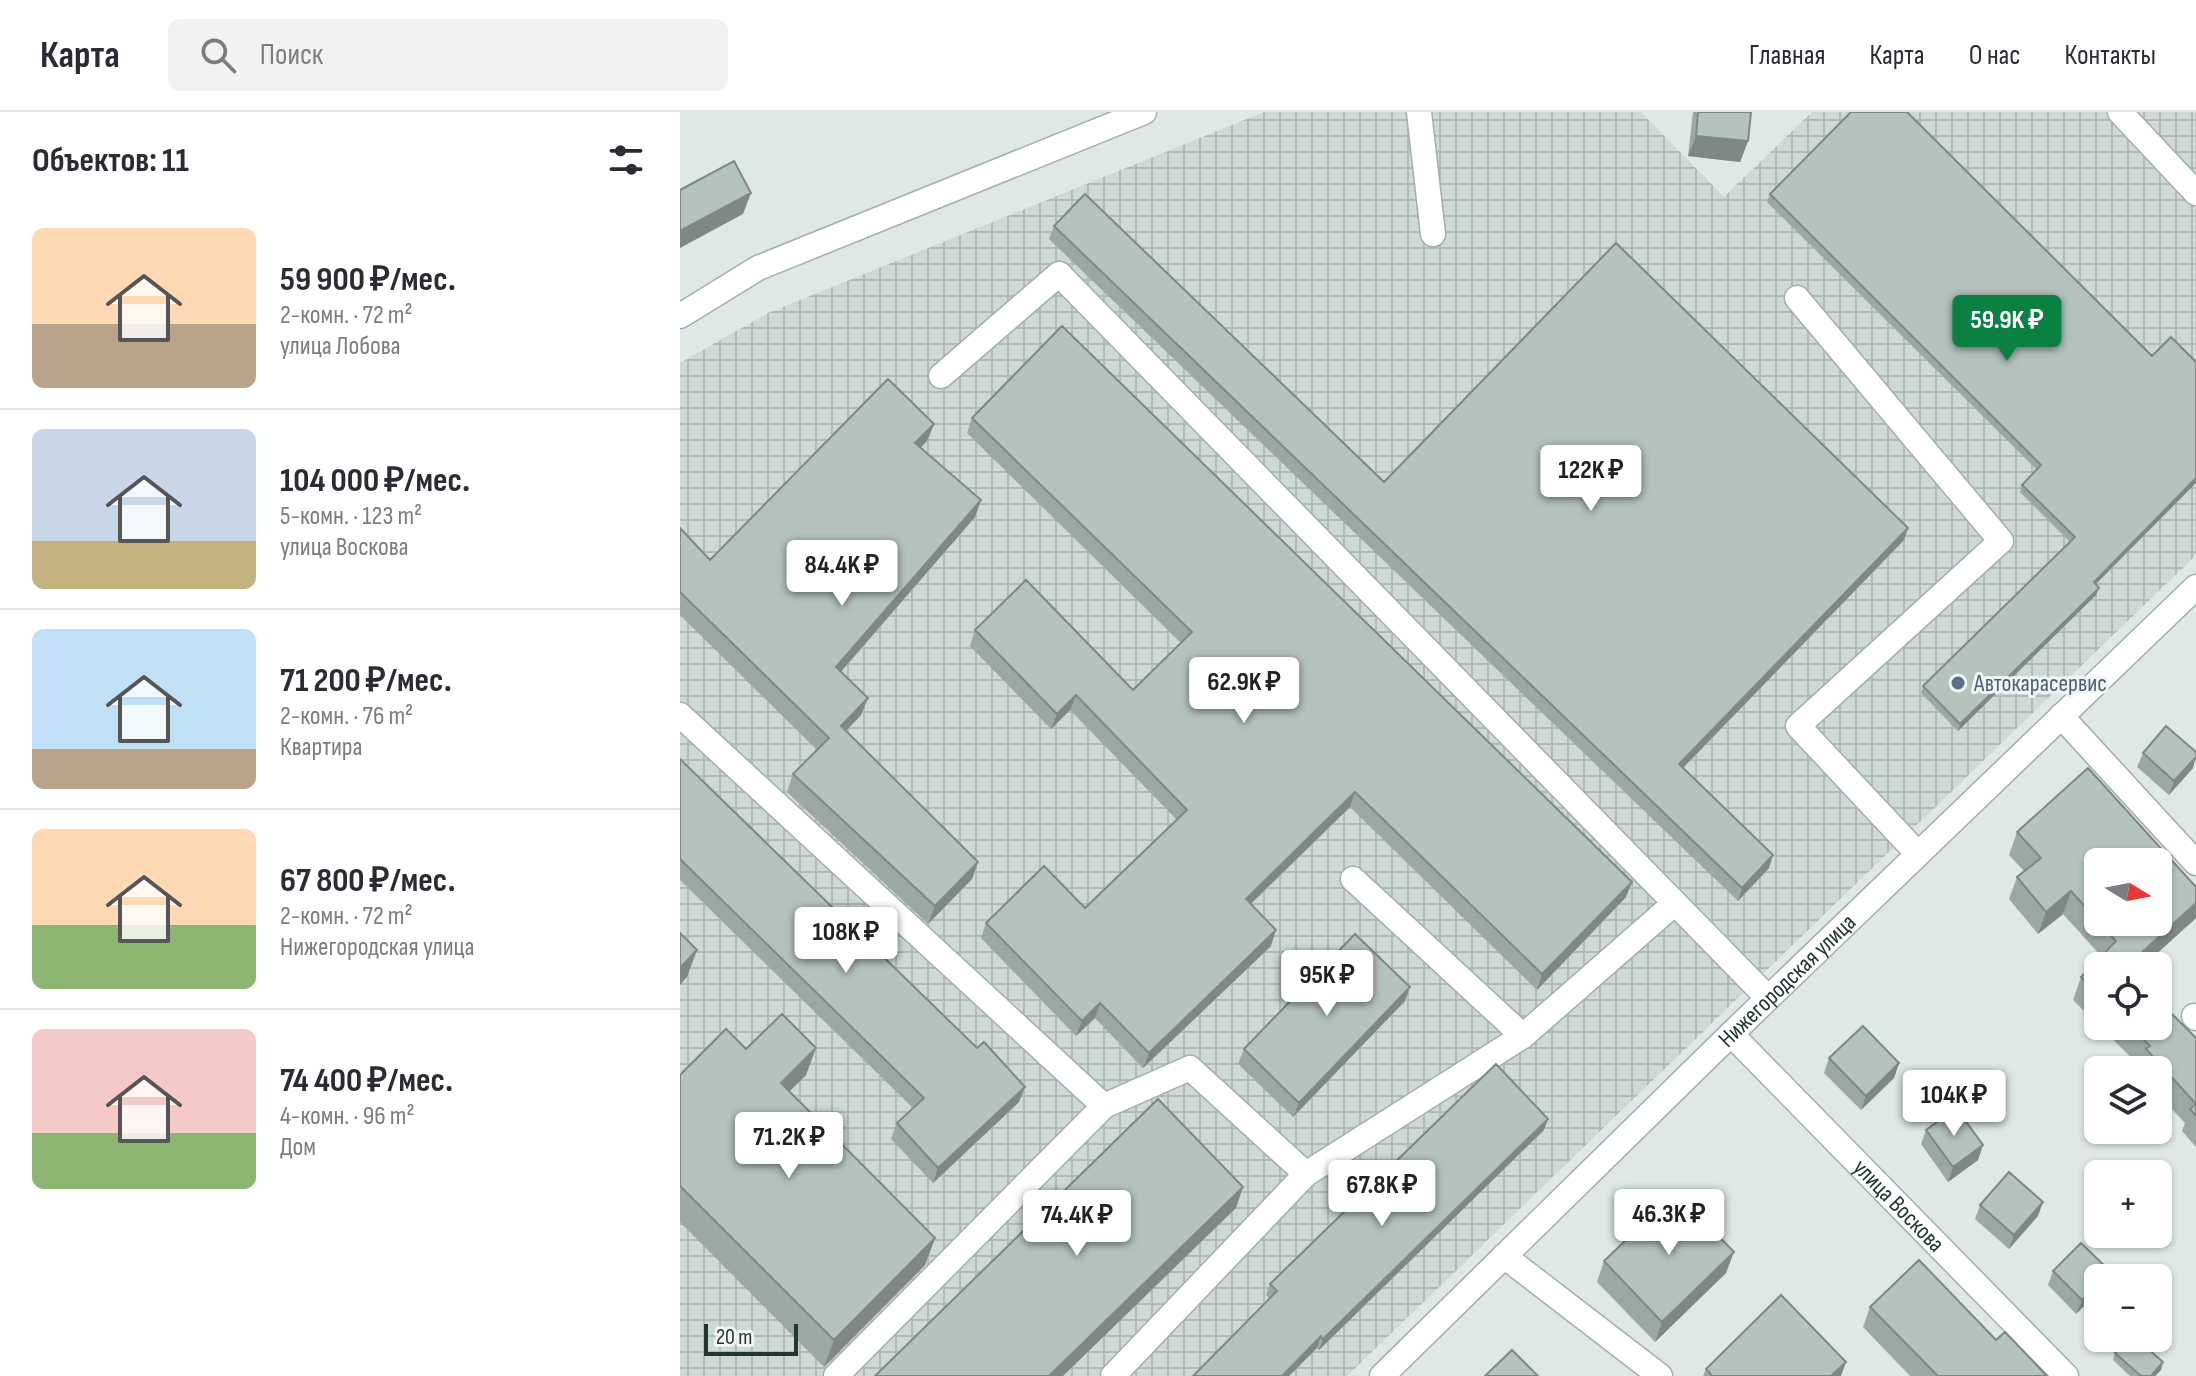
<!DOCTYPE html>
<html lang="ru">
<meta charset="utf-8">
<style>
body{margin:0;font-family:"Sofia Sans Condensed",sans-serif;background:#f2f2f3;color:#2b2b33;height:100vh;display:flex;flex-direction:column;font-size:30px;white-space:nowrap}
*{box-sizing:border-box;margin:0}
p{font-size:26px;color:#7c7c81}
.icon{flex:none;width:44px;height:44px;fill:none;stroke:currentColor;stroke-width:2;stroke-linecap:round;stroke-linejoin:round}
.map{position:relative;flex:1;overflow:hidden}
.details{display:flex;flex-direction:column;background:#fff;width:680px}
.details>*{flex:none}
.needle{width:52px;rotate:100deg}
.buttons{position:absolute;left:1404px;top:736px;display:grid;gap:16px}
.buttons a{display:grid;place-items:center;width:88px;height:88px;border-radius:12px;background:#fff;box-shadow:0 2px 6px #0004;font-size:40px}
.scale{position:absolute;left:24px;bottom:20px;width:94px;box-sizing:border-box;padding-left:8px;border:4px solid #223633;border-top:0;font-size:22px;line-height:28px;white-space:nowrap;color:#223633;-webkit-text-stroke:6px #eff6f3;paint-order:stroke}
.price{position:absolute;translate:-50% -68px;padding:0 18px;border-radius:8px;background:#fff;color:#222;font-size:26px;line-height:52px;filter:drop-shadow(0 2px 4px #0008)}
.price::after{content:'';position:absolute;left:50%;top:48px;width:24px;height:18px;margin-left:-12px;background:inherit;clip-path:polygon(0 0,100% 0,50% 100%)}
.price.active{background:#0b8043;color:#fff}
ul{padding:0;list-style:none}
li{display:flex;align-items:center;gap:24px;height:200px;padding:0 32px}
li+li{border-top:2px solid #e1e1e2}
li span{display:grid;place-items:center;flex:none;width:224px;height:160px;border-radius:12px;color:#555}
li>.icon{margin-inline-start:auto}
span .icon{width:96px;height:96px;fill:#fffc;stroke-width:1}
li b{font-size:34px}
h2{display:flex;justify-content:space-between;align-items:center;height:96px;padding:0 32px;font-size:34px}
header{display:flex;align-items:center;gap:48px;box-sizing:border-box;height:112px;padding:0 40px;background:#fff;border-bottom:2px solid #e1e1e2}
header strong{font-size:38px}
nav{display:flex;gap:44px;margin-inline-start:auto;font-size:28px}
.search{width:560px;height:72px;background:#f2f2f3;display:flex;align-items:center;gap:20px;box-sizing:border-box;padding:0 28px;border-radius:12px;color:#7c7c81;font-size:30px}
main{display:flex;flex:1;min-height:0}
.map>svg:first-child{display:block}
.industrial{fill:url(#industrial-grid)}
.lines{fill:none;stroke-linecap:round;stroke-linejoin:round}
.minor-casing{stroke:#a3afac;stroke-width:27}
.minor{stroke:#fff;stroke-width:24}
.wall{fill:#9ca8a3}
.shaded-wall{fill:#7f8885}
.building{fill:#b5c3be;stroke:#7f8885;stroke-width:2}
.service-dot{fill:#5c6f8a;stroke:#eff6f3;stroke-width:3}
.labels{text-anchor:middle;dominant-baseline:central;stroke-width:6;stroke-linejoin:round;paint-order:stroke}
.service-label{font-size:24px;fill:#4e5e75;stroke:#eff6f3;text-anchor:start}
.street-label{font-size:24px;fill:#223633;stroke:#eff6f3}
</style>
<header>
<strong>Карта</strong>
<div class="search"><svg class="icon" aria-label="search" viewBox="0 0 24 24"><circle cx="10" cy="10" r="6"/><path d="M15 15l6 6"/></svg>Поиск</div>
<nav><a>Главная</a><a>Карта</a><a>О нас</a><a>Контакты</a></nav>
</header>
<main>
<section class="details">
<h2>Объектов: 11<svg class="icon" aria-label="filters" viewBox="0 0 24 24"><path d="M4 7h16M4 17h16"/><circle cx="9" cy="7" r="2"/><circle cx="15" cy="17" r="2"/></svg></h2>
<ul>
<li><span style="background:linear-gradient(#ffd9b3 60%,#b9a48a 0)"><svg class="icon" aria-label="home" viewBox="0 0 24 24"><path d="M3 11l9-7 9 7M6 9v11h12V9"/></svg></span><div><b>59 900 ₽/мес.</b><p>2-комн. · 72 m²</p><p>улица Лобова</p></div></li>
<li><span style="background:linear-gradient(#c9d6e8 70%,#c2b280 0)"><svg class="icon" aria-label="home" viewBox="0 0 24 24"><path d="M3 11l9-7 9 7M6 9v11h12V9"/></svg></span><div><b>104 000 ₽/мес.</b><p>5-комн. · 123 m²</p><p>улица Воскова</p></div></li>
<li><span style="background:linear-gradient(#bfe0f5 75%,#b9a48a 0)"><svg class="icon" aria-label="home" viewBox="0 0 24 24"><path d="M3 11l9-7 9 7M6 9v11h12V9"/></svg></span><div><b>71 200 ₽/мес.</b><p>2-комн. · 76 m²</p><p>Квартира</p></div></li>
<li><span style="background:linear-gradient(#ffd9b3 60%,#8fb573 0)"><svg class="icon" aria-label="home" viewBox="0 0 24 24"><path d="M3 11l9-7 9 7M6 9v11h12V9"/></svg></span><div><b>67 800 ₽/мес.</b><p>2-комн. · 72 m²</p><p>Нижегородская улица</p></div></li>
<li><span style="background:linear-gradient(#f6c9c9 65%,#8fb573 0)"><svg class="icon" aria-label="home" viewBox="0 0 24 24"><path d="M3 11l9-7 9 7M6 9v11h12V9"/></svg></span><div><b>74 400 ₽/мес.</b><p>4-комн. · 96 m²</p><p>Дом</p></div></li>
</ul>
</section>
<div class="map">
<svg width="1516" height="1264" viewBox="0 0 1516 1264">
<defs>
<pattern id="industrial-grid" width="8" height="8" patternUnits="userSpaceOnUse" patternTransform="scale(2)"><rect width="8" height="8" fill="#ced8d4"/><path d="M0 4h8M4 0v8" fill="none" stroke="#b1bab6"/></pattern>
</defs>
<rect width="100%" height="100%" fill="#dfe8e5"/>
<!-- industrial -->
<path class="industrial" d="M584,0H961L1044,85L1132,0H1516V443L667,1264H0V251L88,201Z"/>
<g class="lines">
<!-- minor casing -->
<g class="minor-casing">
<g id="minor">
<path d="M739,0L753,122"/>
<path d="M1440,0L1516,81"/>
<path d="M1117,186L1321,429L1118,614L1238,742"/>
<path d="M0,204L78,156L464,0"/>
<path d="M261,264L379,162L1088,886"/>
<path d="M0,603L424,994L156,1264"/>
<path d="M1381,604L1516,751"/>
<path d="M673,767L843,924L995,791"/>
<path d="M1514,904L1516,906"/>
<path id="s1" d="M1051,922L1386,1264"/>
<path d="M424,994L510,956L626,1062L433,1264"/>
<path d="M626,1062L843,924"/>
<path d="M824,1144L980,1264"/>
<path id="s2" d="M702,1264L1051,922L1516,475"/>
</g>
</g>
<!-- minor -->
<use href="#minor" class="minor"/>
</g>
<!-- wall -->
<path class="wall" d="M1013,0H1071L1068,29L1060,50L1008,44Z
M1227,0L1416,472L1419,476L1416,483L1278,619L1241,581L1243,574L1390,430L1340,380L1342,373L1357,358L1087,90L1090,82Z
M374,114L704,370L1228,416L1224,428L1003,656L1089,756L1058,789L369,127Z
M292,306L946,785L857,878L670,695L571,792L591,834L463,956L415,906L396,924L301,826L306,811L405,796L497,708L390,598L371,617L290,534L295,518L453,578L501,531L287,321Z
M254,312L247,329L240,336L295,405L161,560L188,586L181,603L166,619L298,750L292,767L248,812L107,680L113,662L137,638L0,503V416L30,448Z
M1463,641L1513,656L1489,683L1457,655Z
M0,647L297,936L339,990L253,1071L211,1027L217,1011L233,996L0,768Z
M1337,720L1516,775V806L1463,854H1418V913L1393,888L1401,865L1421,844L1383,802L1358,822L1329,787L1337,765L1344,759L1329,743Z
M725,889L613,1005L558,952L564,937Z
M1419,914H1478L1516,926V1035L1502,1019L1505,1011L1478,982V958H1458L1460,954Z
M66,937L126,963L109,979L255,1126L245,1153L144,1255L0,1110V963Z
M1149,946L1219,951L1214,966L1181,998L1144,961Z
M864,1018L639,1238L637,1236L609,1264H513L590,1187L586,1183L590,1172Z
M1246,1018L1303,1033L1298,1048L1268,1070L1241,1032Z
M1300,1093L1358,1104L1329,1137L1295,1107Z
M924,1149L1046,1161L975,1230L917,1170Z
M1373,1159L1418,1166V1180L1396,1202L1368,1173Z
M1190,1195L1316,1228L1367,1264H1230L1183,1215Z
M1435,1241L1481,1258L1475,1264H1450L1433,1248Z
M1026,1257L1161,1264H1023Z"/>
<!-- shaded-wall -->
<path class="shaded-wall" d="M1016,24L1068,29L1060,50L1008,44Z
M71,81L63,102L0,136V119Z
M254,312L247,329L228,348L235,331Z
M1516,366V371L1411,477L1414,470Z
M301,388L295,405L150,572L156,555Z
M1228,416L1224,428L994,665L999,652Z
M1419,476L1416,483L1278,619L1280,612Z
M396,583L390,598L371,617L377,602Z
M188,586L181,603L154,631L161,614Z
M1516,645L1513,656L1489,683L1494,669Z
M675,680L670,695L560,802L566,787Z
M1093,743L1089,756L1058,789L1062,776Z
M298,750L292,767L248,812L255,794Z
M952,770L946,785L857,878L862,862Z
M1391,779L1383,802L1358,822L1366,800Z
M1516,791V806L1463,854H1447Z
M596,818L591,834L463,956L469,941Z
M17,838L7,865L0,873V856Z
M730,875L725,889L613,1005L619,991Z
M420,891L415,906L396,924L402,909Z
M136,936L126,963L91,998L101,971Z
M1219,951L1214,966L1181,998L1186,984Z
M345,975L339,990L253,1071L258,1056Z
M868,1007L864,1018L639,1238L643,1227Z
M1303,1033L1298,1048L1268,1070L1273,1055Z
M563,1075L556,1096L383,1264H369Z
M1363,1090L1358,1104L1329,1137L1334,1123Z
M255,1126L245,1153L144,1255L154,1228Z
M1054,1140L1046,1161L975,1230L982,1210Z
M1418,1171V1180L1396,1202L1402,1188Z
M641,1224L637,1236L609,1264H602Z
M1166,1250L1161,1264H1151Z
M1483,1250L1481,1258L1475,1264H1471Z"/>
<!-- building -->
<path class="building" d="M1018,0H1071L1068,29L1016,24Z
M1171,0H1227L1472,244L1491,225L1516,250V366L1414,470L1419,476L1280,612L1243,574L1395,425L1342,373L1361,353L1090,82Z
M54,49L71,81L0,119V78Z
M405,82L704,370L936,131L1228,416L999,652L1093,743L1062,776L374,114Z
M382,214L952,770L862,862L675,680L566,787L596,818L469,941L420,891L402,909L306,811L364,754L405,796L507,698L396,583L377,602L295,518L346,468L453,578L512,520L292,306Z
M208,267L254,312L235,331L301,388L156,555L188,586L161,614L298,750L255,794L113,662L149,626L0,480V416L30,448Z
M1486,614L1516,640V645L1494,669L1463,641Z
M0,647L297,936L304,930L345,975L258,1056L217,1011L244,986L0,747Z
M1408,656L1516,775V791L1447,854H1418V882L1401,865L1436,829L1419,810H1478V750H1418V809L1391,779L1366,800L1337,765L1361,746L1337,720Z
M0,821L17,838L0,856Z
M675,822L730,875L619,991L564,937Z
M1478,888L1516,926V992L1466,937L1470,934L1450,914H1478Z
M102,902L136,936L101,971L255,1126L154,1228L0,1074V963L46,917L66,937Z
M1183,914L1219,951L1186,984L1149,946Z
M816,952L868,1007L643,1227L641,1224L602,1264H513L597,1179L590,1172Z
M478,987L563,1075L369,1264H195Z
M1516,992V1004L1510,997Z
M1276,996L1303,1033L1273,1055L1246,1018Z
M1329,1060L1363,1090L1334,1123L1300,1093Z
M996,1080L1054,1140L982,1210L924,1149Z
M1401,1131L1430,1159L1423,1166H1418V1171L1402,1188L1373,1159Z
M1239,1148L1316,1228L1325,1220L1367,1264H1258L1190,1195Z
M1101,1183L1166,1250L1151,1264H1032L1026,1257Z
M1448,1226H1456L1483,1250L1471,1264H1461L1435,1241Z
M832,1238L858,1264H805Z"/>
<!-- markers -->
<circle class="service-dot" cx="1278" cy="571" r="8"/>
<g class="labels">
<!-- service labels -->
<g class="service-label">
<text x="1294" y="571">Автокарасервис</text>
</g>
<!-- street labels -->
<g class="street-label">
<text stroke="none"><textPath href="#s2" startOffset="566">Нижегородская улица</textPath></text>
<text stroke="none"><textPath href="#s1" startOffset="240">улица Воскова</textPath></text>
</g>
</g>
</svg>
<div class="buttons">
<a><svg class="needle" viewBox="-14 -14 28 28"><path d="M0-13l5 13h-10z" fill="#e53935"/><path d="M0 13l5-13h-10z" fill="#7c7c81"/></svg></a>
<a><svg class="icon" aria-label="locate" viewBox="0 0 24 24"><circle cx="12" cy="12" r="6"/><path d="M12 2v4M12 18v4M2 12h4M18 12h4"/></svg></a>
<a><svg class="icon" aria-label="layers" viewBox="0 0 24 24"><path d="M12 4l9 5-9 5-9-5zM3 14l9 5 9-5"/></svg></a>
<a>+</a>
<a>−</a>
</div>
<div class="scale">20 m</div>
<b class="price active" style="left:1327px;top:251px">59.9K ₽</b>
<b class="price" style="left:911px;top:401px">122K ₽</b>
<b class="price" style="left:162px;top:496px">84.4K ₽</b>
<b class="price" style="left:564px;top:613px">62.9K ₽</b>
<b class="price" style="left:166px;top:863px">108K ₽</b>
<b class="price" style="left:647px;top:906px">95K ₽</b>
<b class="price" style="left:1274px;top:1026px">104K ₽</b>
<b class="price" style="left:109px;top:1068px">71.2K ₽</b>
<b class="price" style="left:702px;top:1116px">67.8K ₽</b>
<b class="price" style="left:989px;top:1145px">46.3K ₽</b>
<b class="price" style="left:397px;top:1146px">74.4K ₽</b>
</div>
</main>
